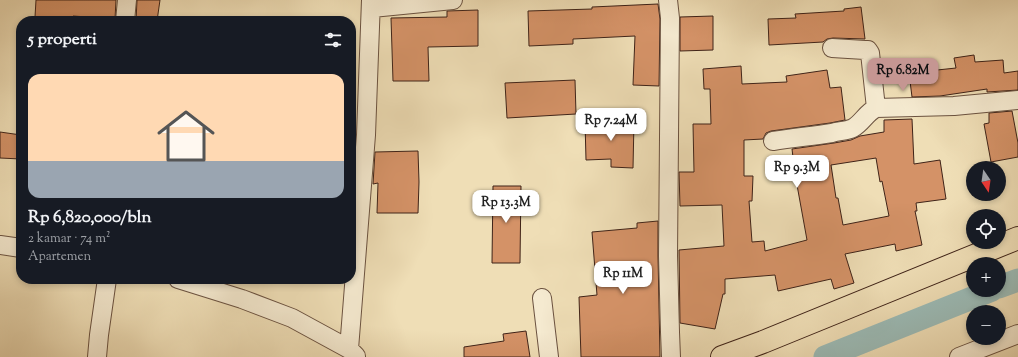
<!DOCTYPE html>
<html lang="id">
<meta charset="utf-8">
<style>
body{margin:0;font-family:"Sorts Mill Goudy",serif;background:#242831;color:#f1f3f6;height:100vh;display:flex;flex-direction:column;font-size:15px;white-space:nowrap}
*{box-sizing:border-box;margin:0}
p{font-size:13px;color:#9ea1a6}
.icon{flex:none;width:22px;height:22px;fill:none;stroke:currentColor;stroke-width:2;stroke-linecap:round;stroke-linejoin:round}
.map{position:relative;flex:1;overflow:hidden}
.panel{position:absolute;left:16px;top:16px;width:340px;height:268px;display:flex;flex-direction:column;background:#171b24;border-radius:16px;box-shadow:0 2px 6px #0003}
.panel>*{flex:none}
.needle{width:26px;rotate:167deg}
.controls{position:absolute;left:966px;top:161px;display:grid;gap:8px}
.controls a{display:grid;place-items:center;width:40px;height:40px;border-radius:50%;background:#171b24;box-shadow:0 2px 6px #0003;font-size:20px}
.price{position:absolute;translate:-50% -34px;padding:0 9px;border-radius:8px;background:#fff;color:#222;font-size:13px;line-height:26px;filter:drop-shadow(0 1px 2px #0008)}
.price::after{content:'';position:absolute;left:50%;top:24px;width:12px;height:9px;margin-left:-6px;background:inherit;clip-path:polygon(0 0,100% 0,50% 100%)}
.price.on{background:#c59692;color:#111}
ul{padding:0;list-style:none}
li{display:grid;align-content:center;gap:8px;height:212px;padding:0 12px}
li+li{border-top:1px solid #363941}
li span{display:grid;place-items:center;height:124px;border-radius:12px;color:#555}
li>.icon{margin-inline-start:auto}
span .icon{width:72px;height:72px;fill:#fffc;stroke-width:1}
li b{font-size:17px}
h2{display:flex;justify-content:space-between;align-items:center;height:48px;padding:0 12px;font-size:17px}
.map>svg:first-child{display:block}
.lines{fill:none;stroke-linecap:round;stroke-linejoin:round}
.canal{stroke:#9cbbb6;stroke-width:23}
.building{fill:#d49267;stroke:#3f2318;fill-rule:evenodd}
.street-casing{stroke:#6b5240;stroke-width:20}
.primary-casing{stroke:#3f2318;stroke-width:24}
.street{stroke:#f5ead0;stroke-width:18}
.primary{stroke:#efdeb6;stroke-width:22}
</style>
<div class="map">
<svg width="1018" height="357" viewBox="0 0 1018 357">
<rect width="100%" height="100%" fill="#efdeb6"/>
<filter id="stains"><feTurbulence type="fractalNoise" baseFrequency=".005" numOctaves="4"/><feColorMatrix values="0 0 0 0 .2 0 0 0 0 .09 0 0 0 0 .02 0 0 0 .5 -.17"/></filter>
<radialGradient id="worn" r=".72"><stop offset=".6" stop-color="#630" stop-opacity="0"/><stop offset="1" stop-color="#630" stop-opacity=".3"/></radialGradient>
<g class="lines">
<!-- canal -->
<path class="canal" d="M999,287L1018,280
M825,357L992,290"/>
</g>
<!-- building -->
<path class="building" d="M36,0H116L115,19L73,16L72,21H71L35,17Z
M137,0H160L157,21H136Z
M658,4L660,19L659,86L633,85L635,36L573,39V44L529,46L528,11L592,9V7Z
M861,7L865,39L833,38L827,39L823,42L769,45L768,19L796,18L795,14L844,11V9Z
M478,10V46L428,47L429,81H393L391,18L447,17V11Z
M713,16V50L680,51V17Z
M974,55L975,62L1003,60L1004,73L1018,71V90L987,92V89L940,96L912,97L909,73L956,68L954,58Z
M741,66L742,84L787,82L786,76L827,70L830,88L841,87L845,120L830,123L771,131L766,133L763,139L744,140V176H753L752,201H749L752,242L764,241L765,251L807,240L795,174L792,149L834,143L851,140L860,136L884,132V120L912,119L914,164L940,160L946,199L916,203L917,211H915L922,245L896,251L895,244L845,254L854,283L834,289L831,279L778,291L775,275L725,279V294H723L715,329L680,323L679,250L724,246L722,205L680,206L679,172H694L693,124H711L710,89H704L703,69ZM876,158L880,182L882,181L889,216L843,225L838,198H836L831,165Z
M575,80L576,114L507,118L505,83Z
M1012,111L1018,143V157L991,162L984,124L989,123V113Z
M608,120L634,121L633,168L611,167V159L586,160L585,121Z
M0,132L21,135V159L0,158Z
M418,151L419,182L418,213H377L378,183L373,184L375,152Z
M493,186H521L520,263H492Z
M658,221V256L660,357H581L579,297L597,295L592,232L637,228V223Z
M526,331L530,357H464V347L504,341L503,334Z"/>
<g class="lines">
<!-- street casing -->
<g class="street-casing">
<path id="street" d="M668,0L670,18L668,256L670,332L671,357
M372,8L453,0
M125,21L127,0
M832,48L865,50H868L870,53L876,108L954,106L1018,100
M773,141C792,138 812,136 832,133C838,131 847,131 853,128C862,123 866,113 876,108
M0,245L21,248
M178,279L242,299L292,318L349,349L356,356
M542,298L549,357
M349,349L366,135L371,0
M97,357L99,335L107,279
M959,357L1018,334"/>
</g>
<!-- primary casing -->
<g class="primary-casing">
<path id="primary" d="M722,357L763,342L1018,238"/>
</g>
<!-- street -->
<use href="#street" class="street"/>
<!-- primary -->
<use href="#primary" class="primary"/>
</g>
<rect width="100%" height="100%" filter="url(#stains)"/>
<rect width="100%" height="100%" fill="url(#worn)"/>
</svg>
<div class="controls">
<a><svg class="needle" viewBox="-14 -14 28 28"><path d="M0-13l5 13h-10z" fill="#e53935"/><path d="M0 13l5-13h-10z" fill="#9ea1a6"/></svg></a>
<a><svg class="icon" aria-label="locate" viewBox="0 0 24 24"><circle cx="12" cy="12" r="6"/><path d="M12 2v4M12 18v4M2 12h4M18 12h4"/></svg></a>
<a>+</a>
<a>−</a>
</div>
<b class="price on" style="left:903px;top:92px">Rp 6.82M</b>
<b class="price" style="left:611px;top:142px">Rp 7.24M</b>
<b class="price" style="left:797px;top:189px">Rp 9.3M</b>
<b class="price" style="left:506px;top:224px">Rp 13.3M</b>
<b class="price" style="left:623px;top:295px">Rp 11M</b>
<section class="panel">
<h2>5 properti<svg class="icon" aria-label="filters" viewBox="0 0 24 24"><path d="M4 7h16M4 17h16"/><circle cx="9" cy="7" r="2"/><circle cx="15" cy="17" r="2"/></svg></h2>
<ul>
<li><span style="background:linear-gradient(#ffd9b3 70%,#9aa5b1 0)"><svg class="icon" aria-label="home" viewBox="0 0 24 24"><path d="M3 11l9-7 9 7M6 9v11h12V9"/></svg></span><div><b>Rp 6,820,000/bln</b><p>2 kamar · 74 m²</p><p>Apartemen</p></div></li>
</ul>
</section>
</div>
